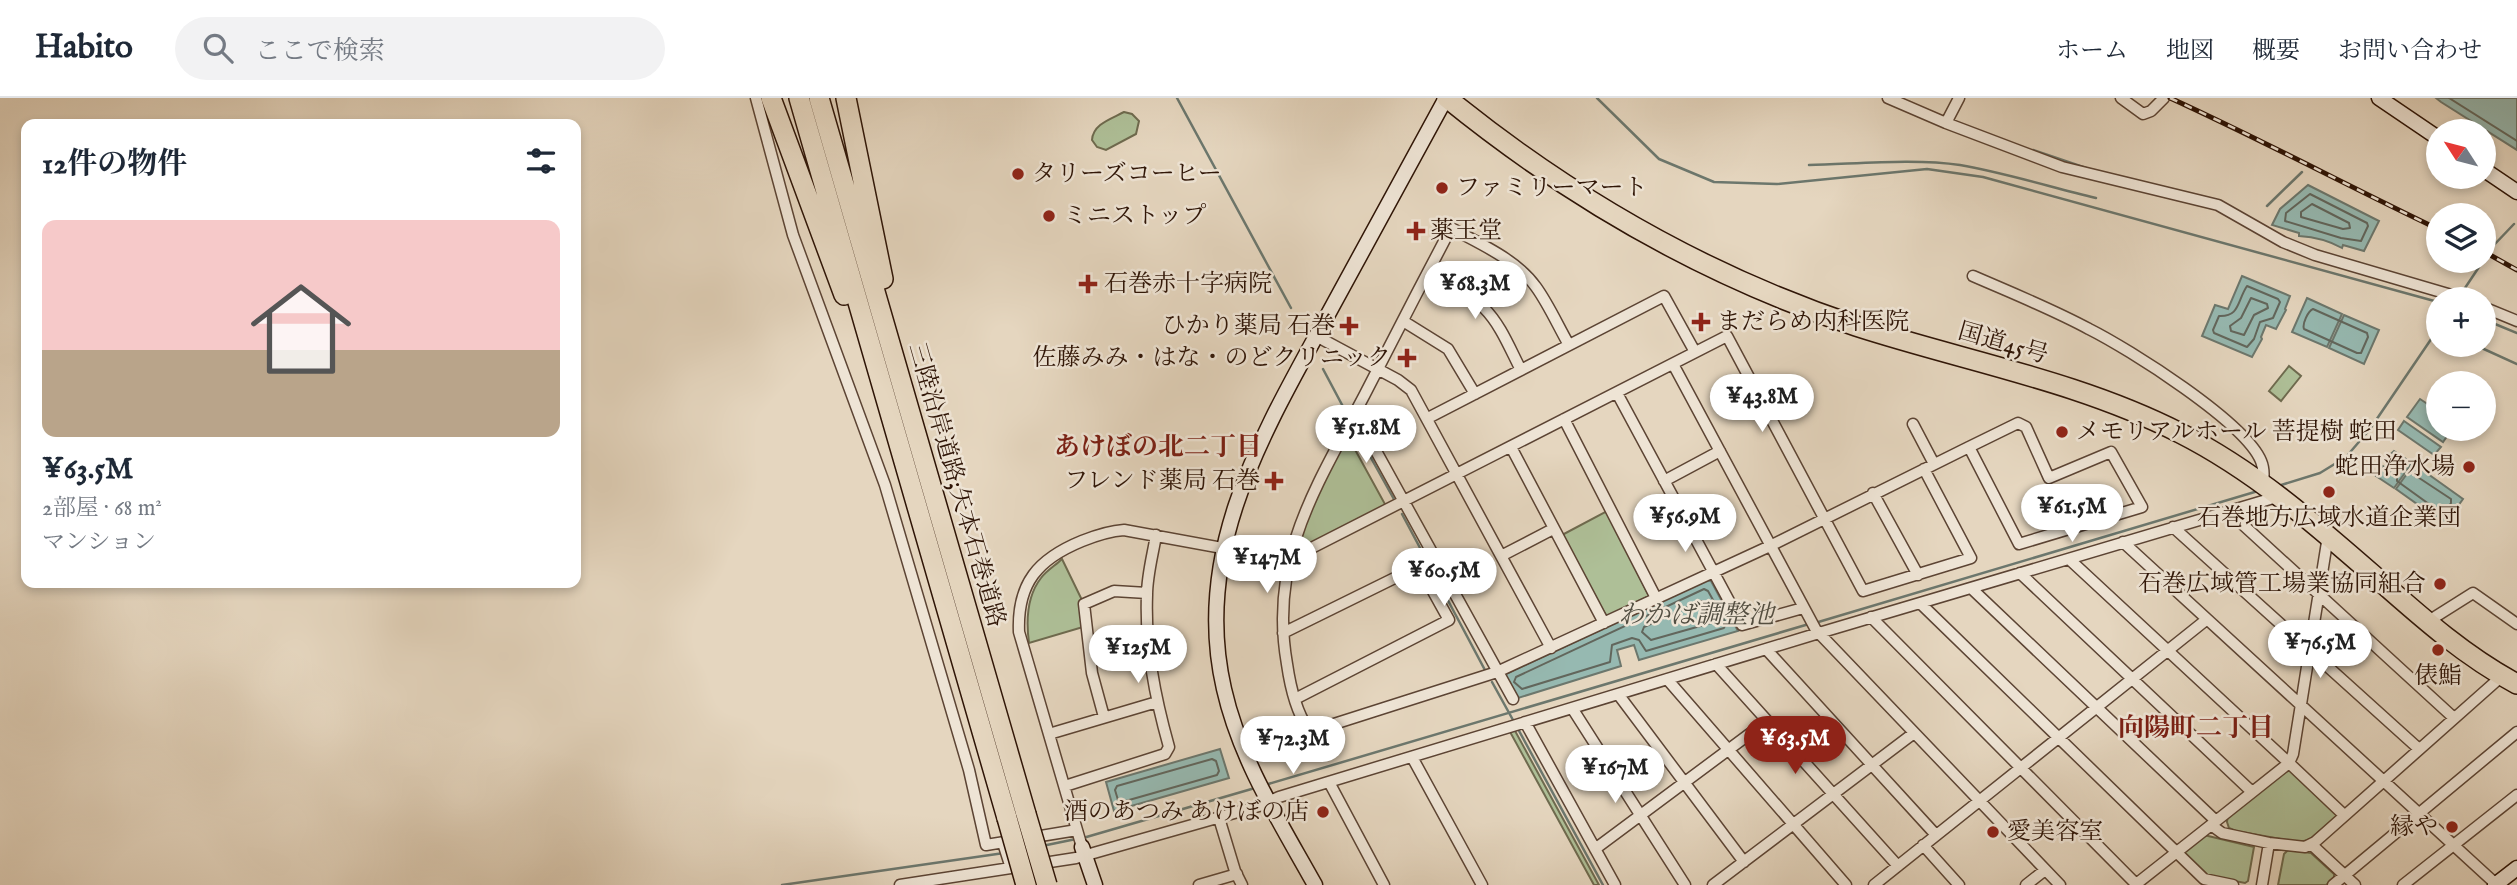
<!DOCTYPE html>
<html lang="ja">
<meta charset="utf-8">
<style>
body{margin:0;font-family:"IM FELL English","Noto Serif JP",serif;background:#f2f2f3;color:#1f2937;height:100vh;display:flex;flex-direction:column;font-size:26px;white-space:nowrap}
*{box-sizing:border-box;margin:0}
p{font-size:23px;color:#747a83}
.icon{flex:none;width:38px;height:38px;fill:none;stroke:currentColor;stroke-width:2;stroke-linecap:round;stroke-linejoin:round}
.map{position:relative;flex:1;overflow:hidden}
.sheet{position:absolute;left:21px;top:21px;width:560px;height:469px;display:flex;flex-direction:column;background:#fff;border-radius:14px;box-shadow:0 4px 10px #0003}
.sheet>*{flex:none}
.needle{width:46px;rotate:306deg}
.fabs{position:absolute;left:2426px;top:21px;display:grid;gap:14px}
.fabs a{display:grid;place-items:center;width:70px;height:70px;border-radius:50%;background:#fff;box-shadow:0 4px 10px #0003;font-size:35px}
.price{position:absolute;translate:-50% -60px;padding:0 16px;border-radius:24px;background:#fff;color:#222;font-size:23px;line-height:46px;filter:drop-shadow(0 2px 4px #0008)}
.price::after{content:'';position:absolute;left:50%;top:42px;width:21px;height:16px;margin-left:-10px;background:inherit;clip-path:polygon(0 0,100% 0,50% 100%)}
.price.current{background:#8f2418;color:#fff}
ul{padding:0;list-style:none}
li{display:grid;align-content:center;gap:14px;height:371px;padding:0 21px}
li span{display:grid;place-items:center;height:217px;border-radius:14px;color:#555}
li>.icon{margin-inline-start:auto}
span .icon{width:126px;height:126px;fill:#fffc;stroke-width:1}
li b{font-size:30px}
h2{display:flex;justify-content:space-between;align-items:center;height:84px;padding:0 21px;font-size:30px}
header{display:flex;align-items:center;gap:42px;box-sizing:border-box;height:98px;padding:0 35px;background:#fff;border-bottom:2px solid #e0e1e3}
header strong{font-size:33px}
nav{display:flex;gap:38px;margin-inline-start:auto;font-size:24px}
.search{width:490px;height:63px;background:#f2f2f3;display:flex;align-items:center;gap:18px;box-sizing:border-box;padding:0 24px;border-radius:38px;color:#747a83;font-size:26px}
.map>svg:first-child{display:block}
.green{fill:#aebf97;stroke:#6e6a4e;stroke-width:2}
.water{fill:#96b9b1;stroke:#6c776d;stroke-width:2}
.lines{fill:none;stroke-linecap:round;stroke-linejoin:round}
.shore{stroke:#62665c;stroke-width:2}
.stream{stroke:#6c776d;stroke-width:2.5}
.street-casing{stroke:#5c4434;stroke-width:13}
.secondary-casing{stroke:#2e1406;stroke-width:17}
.highway-casing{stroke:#2e1406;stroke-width:22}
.street{stroke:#eee4d5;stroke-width:10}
.secondary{stroke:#eee4d5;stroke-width:14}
.highway{stroke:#e5d6bf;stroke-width:19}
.rail-casing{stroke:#2e1406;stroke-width:5}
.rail{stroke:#eee4d5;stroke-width:2.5;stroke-dasharray:8;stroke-linecap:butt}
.highway-bridge-casing{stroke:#2e1406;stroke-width:22;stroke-linecap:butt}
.highway-bridge{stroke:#e5d6bf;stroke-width:19}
.poi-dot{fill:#8f2418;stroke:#eee4d5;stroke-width:2.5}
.labels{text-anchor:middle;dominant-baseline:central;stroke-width:5;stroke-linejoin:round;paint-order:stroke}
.poi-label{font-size:24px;fill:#2e1406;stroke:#eee4d5;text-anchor:start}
.street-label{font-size:24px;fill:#2e1406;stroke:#eee4d5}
.neighbourhood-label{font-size:26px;font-weight:bold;fill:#7a1f14;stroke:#eee4d5}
.water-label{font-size:26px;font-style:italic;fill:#524e42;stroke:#eee4d5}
</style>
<header>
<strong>Habito</strong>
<div class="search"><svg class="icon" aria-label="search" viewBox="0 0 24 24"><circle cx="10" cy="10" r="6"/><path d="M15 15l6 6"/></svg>ここで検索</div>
<nav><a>ホーム</a><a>地図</a><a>概要</a><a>お問い合わせ</a></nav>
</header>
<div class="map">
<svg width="2517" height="787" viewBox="0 0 2517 787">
<rect width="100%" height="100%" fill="#e5d6bf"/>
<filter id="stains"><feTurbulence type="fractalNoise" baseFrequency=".00286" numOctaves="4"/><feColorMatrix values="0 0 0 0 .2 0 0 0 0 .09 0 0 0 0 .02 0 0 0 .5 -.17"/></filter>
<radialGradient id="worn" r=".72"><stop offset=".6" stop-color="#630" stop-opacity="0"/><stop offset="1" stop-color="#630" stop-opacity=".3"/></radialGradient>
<!-- green -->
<path class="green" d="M1124,14L1132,16L1139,23L1136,36L1106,52L1097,49L1092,42C1093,26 1111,21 1124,14Z
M2289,268L2301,278L2281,303L2269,293Z
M1347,337L1386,408L1299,452L1295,450L1304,423Z
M1607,413L1649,498L1608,518L1605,516L1562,437Z
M1062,461L1081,500L1083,529L1029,545C1026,523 1027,498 1041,480C1046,473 1056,467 1062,461Z
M1514,631L1599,787H1594L1509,632Z
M2286,671L2291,672L2336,713V719L2309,742L2298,744L2236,733L2229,730L2227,724L2228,716Z
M2204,737L2254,749L2248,783L2245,785L2204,777L2184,758V754Z
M2288,752L2311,755L2334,776V781L2326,787H2278L2284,756Z"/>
<!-- water -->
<path class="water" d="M2436,0H2517V52L2441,4Z
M2308,87L2379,123L2364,153L2343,147L2342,150C2328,142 2315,139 2299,138V135L2272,127L2280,111Z
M2242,178L2290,198L2285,211L2286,212L2276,231L2266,227L2261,239L2262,241L2252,259L2202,238L2215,207L2228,211Z
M2307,200L2342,216L2327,249L2292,234Z
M2344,217L2379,232L2364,266L2329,250Z
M2420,301L2438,313V331H2452L2443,344L2407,319Z
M2404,323L2441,349L2434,357L2398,332Z
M2394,353L2412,365L2394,390L2376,378L2383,368L2392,374L2395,369L2384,362Z
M2414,366L2463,401L2445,426L2396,391Z
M1707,482L1711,483L1738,533L1639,562L1634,547L1617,552L1621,568L1518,600L1515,599L1504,580L1506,576Z
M1220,651L1229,680L1114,713L1106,684Z"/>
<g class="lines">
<!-- shore -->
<path class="shore" d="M2449,0L2517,43
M2310,96L2367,125L2368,128L2361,143L2341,140L2285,123L2286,115Z
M2312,106L2349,125L2350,130L2343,131L2301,119V114Z
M2247,188L2278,201L2280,204L2273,220L2260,224L2254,241L2247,249L2214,235L2213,232L2219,218C2240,219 2237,203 2247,188Z
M2251,200L2267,206L2268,210L2254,217L2244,237L2231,233L2230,228L2241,220Z
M2313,211L2367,235L2368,239L2361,255H2357L2304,231C2302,226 2308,213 2313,211Z
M2404,370L2451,401V405L2445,414H2440L2397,383V379Z
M1704,491L1708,493L1726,525L1724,530L1646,553L1639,542L1632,540L1612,547L1610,564L1522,591L1514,584L1516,579Z
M1701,503L1704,504L1713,520L1711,525L1651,542L1642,534L1644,529Z
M1212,661L1216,663L1219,673L1217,677L1122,704L1118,702L1115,692L1117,688Z"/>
<!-- stream -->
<path class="stream" d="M1177,0L1291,210
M1597,0L1659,61L1714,84L1777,86L1927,71L1983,79L2438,204
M2033,52L2086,70
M1809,67C1855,66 1915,60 1960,67C2006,75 2050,89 2096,100
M2267,108L2302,74
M2461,196L2493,148L2514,126
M2483,221L2517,235
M2475,247L2517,266
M1323,271L1348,318
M1356,333L1395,403
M2278,388L2320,375L2346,359L2370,331L2438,231
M1402,416L1486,574
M1815,525L2258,393
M1492,584L1513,622
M1518,631L1603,787
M1265,687L1809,526
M1083,740L1255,690
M1042,748L1076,741
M782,787L1004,755"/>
<!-- street casing -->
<g class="street-casing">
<path id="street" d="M756,0L793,137L885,387L969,672L986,747L1077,732
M1888,0L1946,25L2062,69L2218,107L2283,144L2315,157L2465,201
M2121,0L2143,16L2151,13L2164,0
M1946,25L1959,0
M1427,176C1446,186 1469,195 1484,210C1501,227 1510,251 1521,272
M1973,178C2012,195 2052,211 2089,231C2129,251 2245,324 2261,363C2264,370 2264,377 2263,384
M2483,209L2517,223
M1403,223L1448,251L1475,296
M1316,238L1398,282L1411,292L1551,550
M1569,247C1558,228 1549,207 1536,189C1516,161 1480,146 1451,130C1422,185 1393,241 1365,296C1318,386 1268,459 1287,566C1290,587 1296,613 1308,631L1312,633L1497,574L1770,448L1969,349L2019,446L2142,409L2111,354L2049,380L2026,329L2018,325L1969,349
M1673,266L1816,532L2060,787
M1617,295L1742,527L1803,510
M1355,315L1513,601
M1428,320L1664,198L1695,254
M1564,321L1656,500
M1913,326L1934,366
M1511,349L1604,525
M1664,383L1720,353
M1873,395L1918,477
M2228,413L2454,620
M2173,429L2419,651
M2328,438L2293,656L2289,665L2344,717
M2123,444L2497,787
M1501,458L1553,431
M2069,461L2289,665L2211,727
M2020,475L2251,693
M1971,490L2216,723
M1920,505L2204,781L2233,787
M1871,519L2137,787
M2427,524L2473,495L2517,526
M1283,535L1419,468L1449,522L1295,601
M1766,551L1936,737
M1716,566L1898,768
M1667,581L1846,787
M1618,596L1744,764
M1572,610L1685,787
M1104,619L1092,575L1084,506L1114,493L1147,495
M1525,624L1615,787
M1049,636L1157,604
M1412,659L1482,787
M1329,684L1384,787
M1065,688L1165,656L1169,649C1155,599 1145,549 1147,497C1147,477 1153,456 1156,437
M1219,720L1235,773L1242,787
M1003,745L1011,770
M2311,746L2355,787
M1923,747L1959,787
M1082,749L1019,534C1017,485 1038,461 1082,443C1097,437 1109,433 1124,432L1288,462L1727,238L1863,493L1971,460L1924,371
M1595,751L1767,623
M900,787L1076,760L1259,708L1279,699L1819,535L2280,398
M1199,787L1237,776
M1713,787L1914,635
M1874,787L2206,522
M2026,787L2045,772
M2135,787L2211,727L2222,735L2269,745L2305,749L2315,744L2502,578
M2262,787L2269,745
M2333,787L2517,634
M2403,787L2517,697"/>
</g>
<!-- secondary casing -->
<g class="secondary-casing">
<path id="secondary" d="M2379,0L2438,40
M2483,71L2517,94
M1082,749L1095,787
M1315,787C1280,724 1240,662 1224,591C1191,449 1267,329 1332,209C1370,139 1408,70 1446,0
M2495,787L2517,770"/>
</g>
<!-- highway casing -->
<g class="highway-casing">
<path id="highway" d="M771,0L844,197
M799,0L1007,720
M819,0L1026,716
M846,0L883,181
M1447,0C1570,100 1706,178 1856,228C1964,263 2078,283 2180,335C2255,373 2316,427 2379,482C2422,520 2466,559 2517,586"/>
</g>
<!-- street -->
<use href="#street" class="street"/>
<!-- secondary -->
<use href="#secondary" class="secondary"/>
<!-- highway -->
<use href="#highway" class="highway"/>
<!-- rail casing -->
<g class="rail-casing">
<path id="rail" d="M2170,0C2260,41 2348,88 2438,131
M2483,153L2517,172"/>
</g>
<!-- rail -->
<use href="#rail" class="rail"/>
<!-- highway-bridge casing -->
<g class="highway-bridge-casing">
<path id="highway-bridge" d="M1026,716L1047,787
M1007,720L1026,787"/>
</g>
<!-- highway-bridge -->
<use href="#highway-bridge" class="highway-bridge"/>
</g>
<!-- markers -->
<g class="poi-dot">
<circle cx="1018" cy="76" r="7"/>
<circle cx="1442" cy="90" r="7"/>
<circle cx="1049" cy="118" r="7"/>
<path d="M1412.5 122.5h7v7h7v7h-7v7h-7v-7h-7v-7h7z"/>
<path d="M1084.5 175.5h7v7h7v7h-7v7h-7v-7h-7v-7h7z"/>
<path d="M1697.5 213.5h7v7h7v7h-7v7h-7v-7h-7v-7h7z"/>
<path d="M1345.5 217.5h7v7h7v7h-7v7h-7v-7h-7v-7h7z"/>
<path d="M1403.5 249.5h7v7h7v7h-7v7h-7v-7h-7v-7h7z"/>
<circle cx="2062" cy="334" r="7"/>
<circle cx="2469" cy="369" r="7"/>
<path d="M1270.5 372.5h7v7h7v7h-7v7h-7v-7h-7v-7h7z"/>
<circle cx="2329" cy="394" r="7"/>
<circle cx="2440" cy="486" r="7"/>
<circle cx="2438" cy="552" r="7"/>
<circle cx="1323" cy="714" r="7"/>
<circle cx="2452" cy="729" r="7"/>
<circle cx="1993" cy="734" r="7"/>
</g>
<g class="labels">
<!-- poi labels -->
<g class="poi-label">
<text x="1032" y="76">タリーズコーヒー</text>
<text x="1456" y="90">ファミリーマート</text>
<text x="1063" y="118">ミニストップ</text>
<text x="1430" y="133">薬王堂</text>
<text x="1104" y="186">石巻赤十字病院</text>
<text x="1717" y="224">まだらめ内科医院</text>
<text x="1335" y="228" text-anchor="end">ひかり薬局 石巻</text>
<text x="1391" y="260" text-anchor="end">佐藤みみ・はな・のどクリニック</text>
<text x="2076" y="334">メモリアルホール 菩提樹 蛇田</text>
<text x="2455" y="369" text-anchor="end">蛇田浄水場</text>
<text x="1260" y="383" text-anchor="end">フレンド薬局 石巻</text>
<text x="2329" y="420" text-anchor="middle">石巻地方広域水道企業団</text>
<text x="2426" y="486" text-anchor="end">石巻広域管工場業協同組合</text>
<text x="2438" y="578" text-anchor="middle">俵鮨</text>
<text x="1309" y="714" text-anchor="end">酒のあつみ あけぼの店</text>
<text x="2438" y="729" text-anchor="end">縁や</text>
<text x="2007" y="734">愛美容室</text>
</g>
<!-- street labels -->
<g class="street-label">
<text transform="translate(2003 246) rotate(16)">国道45号</text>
<text transform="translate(956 387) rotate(74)">三陸沿岸道路;矢本石巻道路</text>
</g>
<!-- neighbourhood labels -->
<g class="neighbourhood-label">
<text x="1158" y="349">あけぼの北二丁目</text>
<text x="2196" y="630">向陽町二丁目</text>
</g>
<!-- water labels -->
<g class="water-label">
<text x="1696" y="517">わかば調整池</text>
</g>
</g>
<rect width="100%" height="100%" filter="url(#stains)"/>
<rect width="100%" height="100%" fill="url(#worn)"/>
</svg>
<div class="fabs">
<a><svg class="needle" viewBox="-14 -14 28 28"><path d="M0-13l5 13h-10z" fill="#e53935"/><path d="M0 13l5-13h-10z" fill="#747a83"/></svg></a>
<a><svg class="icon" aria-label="layers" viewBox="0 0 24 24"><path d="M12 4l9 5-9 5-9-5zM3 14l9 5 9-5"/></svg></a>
<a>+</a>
<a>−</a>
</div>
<b class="price" style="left:1475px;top:223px">¥68.3M</b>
<b class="price" style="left:1762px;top:336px">¥43.8M</b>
<b class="price" style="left:1366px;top:367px">¥51.8M</b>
<b class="price" style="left:2072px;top:446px">¥61.5M</b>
<b class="price" style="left:1685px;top:456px">¥56.9M</b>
<b class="price" style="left:1267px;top:497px">¥147M</b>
<b class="price" style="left:1444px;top:510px">¥60.5M</b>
<b class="price" style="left:2320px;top:582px">¥76.5M</b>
<b class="price" style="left:1138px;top:587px">¥125M</b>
<b class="price" style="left:1293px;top:678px">¥72.3M</b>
<b class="price current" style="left:1795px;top:678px">¥63.5M</b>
<b class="price" style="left:1615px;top:707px">¥167M</b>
<section class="sheet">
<h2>12件の物件<svg class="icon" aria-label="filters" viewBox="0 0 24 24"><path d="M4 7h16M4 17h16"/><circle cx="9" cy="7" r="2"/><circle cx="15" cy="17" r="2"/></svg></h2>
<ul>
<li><span style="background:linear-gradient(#f6c9c9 60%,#b9a48a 0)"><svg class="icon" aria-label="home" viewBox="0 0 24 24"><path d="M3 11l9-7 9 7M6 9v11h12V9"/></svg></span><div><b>¥63.5M</b><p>2部屋 · 68 m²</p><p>マンション</p></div></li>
</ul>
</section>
</div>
